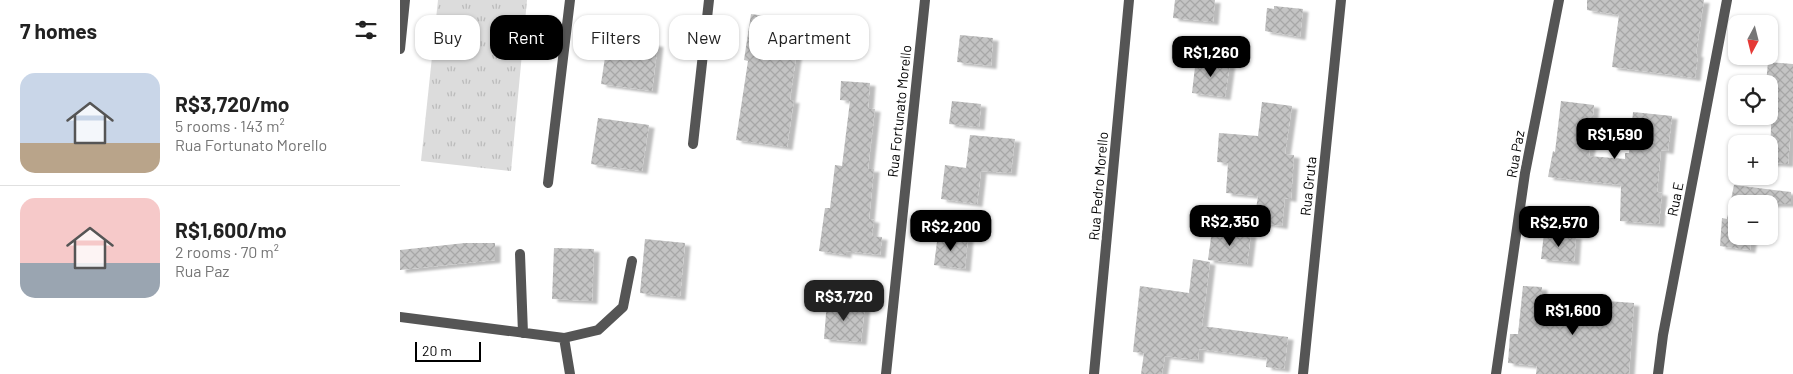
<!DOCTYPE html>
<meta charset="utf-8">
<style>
body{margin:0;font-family:Barlow,sans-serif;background:#f2f2f2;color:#222;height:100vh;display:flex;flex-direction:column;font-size:19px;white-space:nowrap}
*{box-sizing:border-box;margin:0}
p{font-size:16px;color:#767676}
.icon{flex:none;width:28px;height:28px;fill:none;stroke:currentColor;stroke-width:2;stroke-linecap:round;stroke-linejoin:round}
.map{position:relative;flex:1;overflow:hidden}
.drawer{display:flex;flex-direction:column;background:#fff;width:400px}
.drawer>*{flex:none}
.hud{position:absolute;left:15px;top:15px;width:475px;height:45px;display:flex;gap:10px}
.needle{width:32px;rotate:187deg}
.fabs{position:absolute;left:1328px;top:15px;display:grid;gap:10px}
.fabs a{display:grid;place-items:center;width:50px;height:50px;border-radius:10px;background:#fff;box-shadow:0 1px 4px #0004;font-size:25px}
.scale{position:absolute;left:15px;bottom:12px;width:66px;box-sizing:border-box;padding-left:5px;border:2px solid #000;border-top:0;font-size:14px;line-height:18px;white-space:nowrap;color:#000;-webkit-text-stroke:4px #fff;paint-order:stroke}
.price{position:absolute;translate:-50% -42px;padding:0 11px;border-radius:10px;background:#000;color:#fff;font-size:16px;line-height:32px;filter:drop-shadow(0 1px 2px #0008)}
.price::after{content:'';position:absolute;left:50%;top:30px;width:15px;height:11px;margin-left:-8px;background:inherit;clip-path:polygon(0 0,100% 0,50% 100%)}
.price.active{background:#222;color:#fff}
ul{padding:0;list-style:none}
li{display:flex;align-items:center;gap:15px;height:125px;padding:0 20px}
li+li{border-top:1px solid #e0e0e0}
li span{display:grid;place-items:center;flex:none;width:140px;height:100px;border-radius:15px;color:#555}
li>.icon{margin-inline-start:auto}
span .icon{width:60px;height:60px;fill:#fffc;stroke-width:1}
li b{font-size:21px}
h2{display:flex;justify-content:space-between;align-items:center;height:60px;padding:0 20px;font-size:21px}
.pill{padding:0 18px;border-radius:15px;background:#fff;box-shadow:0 1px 4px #0004;font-size:18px;line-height:45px}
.pill.active{background:#000;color:#fff}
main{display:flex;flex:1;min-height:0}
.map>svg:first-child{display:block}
.park{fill:url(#park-tufts)}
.building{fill:url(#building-cross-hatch);filter:url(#shadow)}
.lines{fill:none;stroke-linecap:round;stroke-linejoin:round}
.lane{stroke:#555;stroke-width:10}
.street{stroke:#555;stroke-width:10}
.labels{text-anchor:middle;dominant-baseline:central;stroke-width:5;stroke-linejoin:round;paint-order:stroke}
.street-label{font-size:14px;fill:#000;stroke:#fff}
</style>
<main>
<section class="drawer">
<h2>7 homes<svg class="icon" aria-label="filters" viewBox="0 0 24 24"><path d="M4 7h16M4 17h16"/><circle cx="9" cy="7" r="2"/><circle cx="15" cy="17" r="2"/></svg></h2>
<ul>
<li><span style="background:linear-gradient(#c9d6e8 70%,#b9a48a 0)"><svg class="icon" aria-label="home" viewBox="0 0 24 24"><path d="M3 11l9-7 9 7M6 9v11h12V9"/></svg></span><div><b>R$3,720/mo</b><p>5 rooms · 143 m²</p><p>Rua Fortunato Morello</p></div></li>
<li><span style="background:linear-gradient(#f6c9c9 65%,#9aa5b1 0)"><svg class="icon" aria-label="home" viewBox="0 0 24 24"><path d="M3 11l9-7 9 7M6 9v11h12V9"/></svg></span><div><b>R$1,600/mo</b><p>2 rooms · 70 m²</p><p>Rua Paz</p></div></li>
</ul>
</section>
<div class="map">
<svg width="1393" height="374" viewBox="0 0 1393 374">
<defs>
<pattern id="park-tufts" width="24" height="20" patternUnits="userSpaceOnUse" patternTransform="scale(1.25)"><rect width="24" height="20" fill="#dcdcdc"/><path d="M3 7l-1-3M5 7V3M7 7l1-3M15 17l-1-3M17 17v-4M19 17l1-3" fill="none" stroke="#bbb"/></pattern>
<pattern id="building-cross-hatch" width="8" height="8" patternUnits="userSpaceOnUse" patternTransform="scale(1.25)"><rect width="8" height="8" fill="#c4c4c4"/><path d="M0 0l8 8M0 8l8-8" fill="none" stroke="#a7a7a7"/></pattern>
<filter id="shadow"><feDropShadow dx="5.5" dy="3" stdDeviation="1" flood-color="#0004"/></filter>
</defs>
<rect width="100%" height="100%" fill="#fff"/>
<!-- park -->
<path class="park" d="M38,0H127L111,171L21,161Z"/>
<!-- building -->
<path class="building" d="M775,0H815L813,22L773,18Z
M1187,0H1304L1296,54H1298L1295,78L1212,67L1219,15L1187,10Z
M874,6L903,9L900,37L865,31L867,8L874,9Z
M351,14L401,21L390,100H394L387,147L336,140L348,61L344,60Z
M560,35L593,38L591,66L557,62Z
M208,37L258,44L252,91L201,84Z
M796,58L830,63L825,97L792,93Z
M1368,62L1393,64V126H1391L1388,164L1370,163L1372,92H1369V84H1366Z
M441,81L470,83L468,108L475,109L468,169H474L469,219L474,220L472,236L482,237L480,255L446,251V255L419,251L425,208H430L435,165L442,166L450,101L440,100Z
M552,101L581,104L579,127L549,124Z
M1161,101L1194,105L1189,156L1225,159V153H1229L1233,112L1272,116L1268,151L1261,150L1257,192L1262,193L1259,224L1220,221L1221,185L1148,177L1153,151L1155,152Z
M862,102L892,106L885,154L894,155L891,199L885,198L882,226L854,222L858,196L826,193L828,163L817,162L819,133L858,136Z
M198,118L249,125L242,171L191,164Z
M570,135L615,139L611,173L581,171L577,204L541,199L545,165L566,168Z
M1334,185L1391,192V204H1336V236H1352L1350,250L1320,246L1322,218L1327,219Z
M812,230L851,234L847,264L808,260Z
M1144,233L1176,236L1174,262L1141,259Z
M538,234L568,238L565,269L534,265Z
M245,239L285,243L280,297L240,293Z
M65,243H95V260L0,270V250Z
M154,248L194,249L192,301L152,299Z
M793,259L810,262L802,326L888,337L884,369L866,367L867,358L799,349L798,360L765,356L762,374H741L744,353L733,352L740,286L789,293Z
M1123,286L1142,287L1141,300L1194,304V300L1234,303L1229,374H1136L1137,366L1108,363L1110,334H1118Z
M427,301L465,305L461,342L424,339Z"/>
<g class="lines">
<!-- lane -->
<path class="lane" d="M120,254L123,333
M0,317L164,338L198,330L223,307L232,261
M164,338L170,374"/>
<!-- street -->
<path class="street" d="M0,49L5,0
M293,144L309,0
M148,183L170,0
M486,374L525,0
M694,374L729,0
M903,374L941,0
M1096,374L1125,173L1159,0
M1258,374L1263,335L1327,0"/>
</g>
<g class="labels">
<!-- street labels -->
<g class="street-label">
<text transform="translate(499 111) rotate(-84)">Rua Fortunato Morello</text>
<text transform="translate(1115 154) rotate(-80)">Rua Paz</text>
<text transform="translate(698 186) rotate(-85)">Rua Pedro Morello</text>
<text transform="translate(908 186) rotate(-84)">Rua Gruta</text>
<text transform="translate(1275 199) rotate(-79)">Rua E</text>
</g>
</g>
</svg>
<div class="fabs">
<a><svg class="needle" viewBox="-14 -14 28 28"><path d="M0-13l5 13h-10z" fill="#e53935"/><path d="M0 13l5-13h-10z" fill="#767676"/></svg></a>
<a><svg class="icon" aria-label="locate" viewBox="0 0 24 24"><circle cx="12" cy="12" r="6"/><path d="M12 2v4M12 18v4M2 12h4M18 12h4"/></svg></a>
<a>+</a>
<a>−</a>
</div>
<div class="scale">20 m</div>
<b class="price" style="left:811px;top:78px">R$1,260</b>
<b class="price" style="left:1215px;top:160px">R$1,590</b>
<b class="price" style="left:830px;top:247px">R$2,350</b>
<b class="price" style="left:1159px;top:248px">R$2,570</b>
<b class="price" style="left:551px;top:252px">R$2,200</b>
<b class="price active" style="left:444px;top:322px">R$3,720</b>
<b class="price" style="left:1173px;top:336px">R$1,600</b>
<div class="hud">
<a class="pill">Buy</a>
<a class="pill active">Rent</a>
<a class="pill">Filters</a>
<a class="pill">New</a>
<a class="pill">Apartment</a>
</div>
</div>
</main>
